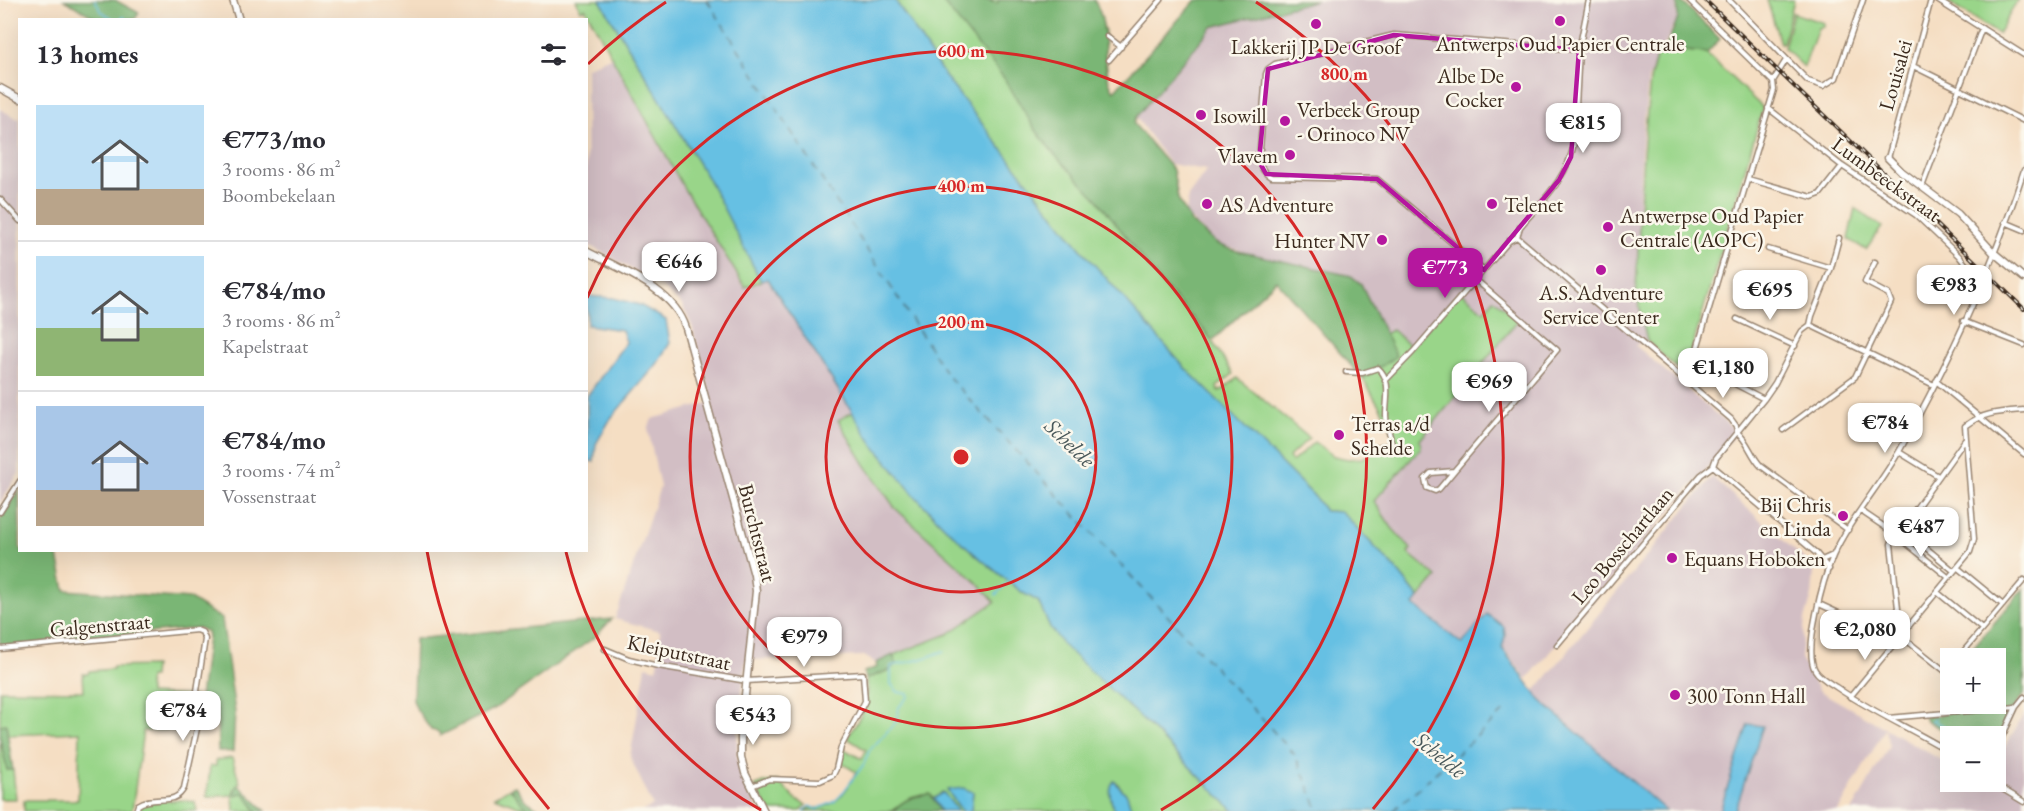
<!DOCTYPE html>
<meta charset="utf-8">
<style>
body{margin:0;font-family:"EB Garamond",serif;background:#f2f2f3;color:#2b2b33;height:100vh;display:flex;flex-direction:column;font-size:22px;white-space:nowrap}
*{box-sizing:border-box;margin:0}
p{font-size:20px;color:#7c7c81}
.icon{flex:none;width:33px;height:33px;fill:none;stroke:currentColor;stroke-width:2;stroke-linecap:round;stroke-linejoin:round}
.map{position:relative;flex:1;overflow:hidden}
.panel{position:absolute;left:18px;top:18px;width:570px;height:534px;display:flex;flex-direction:column;background:#fff;border-radius:0px;box-shadow:0 6px 24px #0002}
.panel>*{flex:none}
.fabs{position:absolute;left:1940px;top:648px;display:grid;gap:12px}
.fabs a{display:grid;place-items:center;width:66px;height:66px;border-radius:0px;background:#fff;box-shadow:0 6px 24px #0002;font-size:30px}
.price{position:absolute;translate:-50% -51px;padding:0 14px;border-radius:12px;background:#fff;color:#222;font-size:20px;line-height:39px;filter:drop-shadow(0 2px 3px #0008)}
.price::after{content:'';position:absolute;left:50%;top:36px;width:18px;height:14px;margin-left:-9px;background:inherit;clip-path:polygon(0 0,100% 0,50% 100%)}
.price.on{background:#b5179e;color:#fff}
ul{padding:0;list-style:none}
li{display:flex;align-items:center;gap:18px;height:150px;padding:0 18px}
li+li{border-top:2px solid #e1e1e2}
li span{display:grid;place-items:center;flex:none;width:168px;height:120px;border-radius:0px;color:#555}
li>.icon{margin-inline-start:auto}
span .icon{width:72px;height:72px;fill:#fffc;stroke-width:1}
li b{font-size:26px}
h2{display:flex;justify-content:space-between;align-items:center;height:72px;padding:0 18px;font-size:26px}
.map>svg:first-child{display:block}
.industrial{fill:#d2bec4}
.green{fill:#99d589;stroke:#6a8054;stroke-width:1.5;fill-rule:evenodd}
.forest{fill:#7ab675;stroke:#5a704a;stroke-width:1.5}
.water{fill:#66c0e3;stroke:#507580;stroke-width:1.5}
.lines{fill:none;stroke-linecap:round;stroke-linejoin:round}
.stream{stroke:#66c0e3;stroke-width:1.5}
.ferry{stroke:#485759;stroke-width:1.5;stroke-dasharray:8 6;stroke-linecap:butt}
.street-casing{stroke:#988470;stroke-width:7}
.secondary-casing{stroke:#988470;stroke-width:9}
.street{stroke:#fff;stroke-width:4}
.secondary{stroke:#fff;stroke-width:6}
.rail-casing{stroke:#3b2a1e;stroke-width:4}
.rail{stroke:#fbf7ec;stroke-width:1.5;stroke-dasharray:4.5;stroke-linecap:butt}
.marked{fill:none;stroke:#b5179e;stroke-width:4.5;stroke-linejoin:round}
.ring{fill:none;stroke:#d62828;stroke-width:3}
.poi-dot{fill:#b5179e;stroke:#fbf7ec;stroke-width:2}
.labels{text-anchor:middle;dominant-baseline:central;stroke-width:5;stroke-linejoin:round;paint-order:stroke}
.poi-label{font-size:21px;fill:#3b2a1e;stroke:#fbf7ec;text-anchor:start}
.street-label{font-size:21px;fill:#3b2a1e;stroke:#fbf7ec}
.water-label{font-size:22px;font-style:italic;fill:#485759;stroke:#fbf7ec}
.centre{fill:#d62828;stroke:#fbf7ec;stroke-width:3}
.ring-label{font-size:18px;text-anchor:middle;font-weight:bold;fill:#d62828;stroke:#fbf7ec;stroke-width:5;stroke-linejoin:round;paint-order:stroke}
</style>
<div class="map">
<svg width="2024" height="811" viewBox="0 0 2024 811">
<rect width="100%" height="100%" fill="#fbf7ec"/>
<filter id="ink" filterUnits="userSpaceOnUse"><feTurbulence type="fractalNoise" baseFrequency=".0167" numOctaves="2"/><feDisplacementMap in="SourceGraphic" scale="12" xChannelSelector="R" yChannelSelector="G"/><feConvolveMatrix kernelMatrix="1 2 1 2 8 2 1 2 1" color-interpolation-filters="sRGB"/></filter>
<filter id="wash" filterUnits="userSpaceOnUse"><feTurbulence type="fractalNoise" baseFrequency=".008" numOctaves="4" result="noise"/><feDisplacementMap in="SourceGraphic" scale="24" xChannelSelector="R" yChannelSelector="G"/><feGaussianBlur stdDeviation="1.35" result="paint"/><feColorMatrix in="noise" values="0 0 0 0 0 0 0 0 0 0 0 0 0 0 0 0 0 1.4 0 .05"/><feComposite in="paint" operator="in"/></filter>
<g filter="url(#wash)">
<rect width="100%" height="100%" fill="#f5dec3"/>
<!-- industrial -->
<path class="industrial" d="M1318,0H1676L1677,19L1648,79L1641,153L1636,291L1647,341L1635,345L1737,432L1527,679L1505,650L1462,644L1413,605L1436,577L1407,553L1411,549L1392,528L1374,501L1421,448L1420,440L1518,321L1484,312L1411,347L1393,331L1385,334L1361,284L1217,244L1186,215L1188,196L1207,170L1170,164L1136,117L1212,27Z
M612,56L686,192L744,287L767,279L853,412L838,420L884,493L895,508L982,587L995,602L948,634L876,663L864,656L746,660L737,731V760L758,811H642L653,806L630,757L646,666L657,669L660,631L615,619L660,487L648,429L652,419L712,402L692,326L682,305L661,286L587,244L586,68Z
M0,109L18,119L20,117L19,473L0,503Z
M1712,477L1810,564L1814,572L1812,595L1805,619L1801,658L1818,690L1950,765V782H1979L1983,784L1985,782H1995V764L2024,714V811H1852L1889,746L1885,729L1838,811H1665L1530,697Z"/>
<!-- green -->
<path class="green" d="M576,0H600L710,182L761,281L745,287L686,192L585,8L581,10Z
M895,0H1094L1105,31L1104,43L1109,84L1134,124L1173,170L1178,199L1191,222L1217,244L1236,251L1351,276L1361,284L1385,334L1392,330L1411,346L1460,291L1484,311L1494,299L1518,320L1420,440L1421,448L1374,501L1392,528L1411,549L1408,553L1437,577L1419,598L1400,574L1342,512L1325,511L1314,496L1185,368L1079,247L946,78ZM1277,280L1363,379L1383,412L1388,417L1396,446L1379,449L1363,458L1348,459L1334,456L1314,442L1292,462L1289,457L1309,438L1237,378L1222,390L1218,391L1217,387L1233,374L1212,341Z
M1767,0H1794L1783,43H1780Z
M1945,0H2018L1998,34Z
M1793,13L1824,23L1823,26L1818,28L1804,67L1784,48Z
M1663,49L1706,53L1763,108L1688,362L1681,372L1647,341L1636,291L1643,153L1650,80L1658,50Z
M1855,208L1882,227L1866,250L1848,239Z
M853,412L872,443L916,497L944,526L977,556L1023,593L1038,601L1051,629L1234,811H1132L1127,795L1117,783L1111,801L1115,811H971L973,792L948,791L962,811H958L942,792L934,799L930,794C914,796 904,799 893,811H805L810,808C834,811 847,791 856,772L840,762L842,748L862,759L866,750L847,738C862,714 869,708 866,679L889,670L896,664L893,655L948,634L995,602L982,587L895,508L864,463L838,420Z
M154,666L153,677H149V694L194,696L195,729L143,731L132,811H24V800H78L80,732L8,735L6,724L0,725V690L84,691L83,674H88L89,671L113,669V667Z
M0,738L7,770H13L16,799H0Z
M232,758L240,783L234,790L233,795L244,793L257,811H234L233,795L207,797L210,766H216V760Z
M778,781L796,800L806,805L801,811H769L755,786L767,782Z
M510,788L524,805L532,811L494,797Z
M182,800L195,802L197,811H139L143,803L147,802Z"/>
<!-- forest -->
<path class="forest" d="M64,0H115L139,13L135,19H97Z
M941,0H988L997,4L999,0H1094C1113,30 1097,66 1114,91L1196,0H1317L1212,27L1136,117L1134,124L1173,170L1178,199L1191,222L1217,244L1233,250L1351,276L1361,284L1396,356L1363,379L1276,280L1212,341L1204,330L1161,283L1098,200L1054,154L1035,129L1004,78Z
M1677,0H1680L1720,39L1707,53L1665,49L1678,18Z
M19,489L20,550L57,551L65,590L190,599L222,619L235,712L233,752L218,751L217,711L201,715L200,697L208,637L207,632L200,628L0,647V520Z
M2024,588V694L2017,703L1995,745V736H1952L1926,720L1924,716C1937,715 1947,717 1953,704H1995V658H1978L1970,651Z
M612,619L595,637L494,709L440,736L439,732L431,730L417,710L413,700L415,639Z
M893,655L896,664L889,670L866,679L864,672L877,667L876,663Z
M6,724L13,770H7L0,738V725Z
M237,785L241,787L266,811H257L244,793L233,795Z
M515,786L524,799L542,811C525,811 519,801 510,788Z
M930,794L941,811H893C904,799 914,796 930,794Z"/>
<!-- water -->
<path class="water" d="M600,0H895L946,78L1079,247L1185,368L1314,496L1325,511L1342,512L1400,574L1419,598L1414,605L1462,644L1487,614L1504,627L1505,636L1502,648L1540,700L1666,811H1234L1147,724L1064,646L1051,629L1038,601L1023,593L977,556L944,526L916,497L872,443L768,279L761,281L710,182Z
M587,296L613,298L640,305L666,320L670,343L657,364L611,418L596,444L594,462L587,460V396L626,342L622,330L587,325Z
M1748,724L1763,726L1735,811H1720Z
M1114,781L1127,795L1132,811H1115C1111,801 1107,790 1114,781Z
M963,788L973,792L971,811H962L947,790Z
M943,792L958,811H941L934,799Z"/>
<g class="lines">
<!-- stream -->
<path class="stream" d="M95,0L101,11L115,20
M117,20L124,17L126,20
M996,595L1009,580
M1936,718L1931,720C1938,723 1956,732 1961,736
M804,811L809,806L817,809L834,802L841,795L864,764L869,751L896,722L899,707L909,696L908,694L898,692L891,684V666L922,659L944,651"/>
<!-- ferry -->
<path class="ferry" d="M707,0L948,376L1295,755L1319,811
M1393,811L1507,709"/>
</g>
</g>
<g filter="url(#ink)">
<g class="lines">
<!-- street casing -->
<g class="street-casing">
<path id="street" d="M1689,0L1772,81
M1729,0L1808,81L1823,86L1836,78L1863,0
M1937,0L2024,55
M1107,36L1121,47
M1109,60L1161,0
M1913,66L2024,121
M1773,81L1786,60
M1768,108L1842,166L1916,215L1959,256L1973,274L1982,282
M1888,158L1931,0
M1748,179L1812,197L1820,194L1842,166
M1922,187L1982,28
M0,199L20,221
M2005,222L2024,230
M1517,237L1731,419L1736,426L1737,432
M1768,249L1831,268
M1484,270L1377,179L1271,177C1264,173 1262,169 1259,161L1266,74L1268,69L1275,64L1394,35L1579,50
M1737,319L1795,346
M1963,321L2024,345
M1810,325L1934,385
M1346,372L1362,373L1378,368C1392,380 1386,399 1386,415C1386,424 1390,435 1392,444L1377,447
M1385,381L1413,352L1509,241L1517,237L1520,227C1542,201 1568,178 1574,143L1579,50L1589,0
M1936,381L2024,454
M1764,399L1696,364L1694,359L1774,90L1773,81
M1783,430L1855,377L1891,302L1888,294L1865,282L1875,262
M1737,432C1748,441 1751,456 1761,466L1848,530
M1899,452L1938,476
M1713,466L1816,553L1829,569
M1454,471L1439,489L1435,491L1427,488L1425,479L1431,473L1454,471L1557,350L1476,280
M1861,511L1895,534L1948,577
M0,512L20,481
M1902,528L1954,571
M1822,560L1833,555
M1958,568L2003,605
M1937,592L1982,629
M1819,604L1897,640
M1557,645L1701,475L1713,466L1716,458L1764,399L1775,383L1798,338L1802,331L1810,325L1812,316L1831,268L1839,238
M0,649L197,630L202,632L205,639L197,691L198,724L184,788C175,807 154,794 138,805L136,811
M605,649L629,659L658,666L747,681L863,674L865,701L841,747L836,769L833,775L820,781L769,779L752,786
M1958,658L2024,580
M1950,675L1901,636L1891,544L1895,534L1902,528L1965,440
M1850,697L1970,552L1974,539L1965,426C1983,412 2002,412 2024,410
M2016,707L2024,697
M1888,718L2016,707L1995,752
M1950,752C1912,729 1872,712 1836,687C1828,682 1819,677 1815,670C1803,650 1824,577 1833,556C1849,520 1882,483 1901,448C1949,362 1994,264 2024,170
M1991,782L2024,802"/>
</g>
<!-- secondary casing -->
<g class="secondary-casing">
<path id="secondary" d="M233,0L239,20
M0,88L20,99
M1888,158L1901,171L1958,214L1993,252L2024,278
M586,251C621,270 673,288 686,328L754,575L756,591L741,733V757L745,773L764,811"/>
</g>
<!-- street -->
<use href="#street" class="street"/>
<!-- secondary -->
<use href="#secondary" class="secondary"/>
<!-- rail casing -->
<g class="rail-casing">
<path id="rail" d="M1705,0L2024,309"/>
</g>
<!-- rail -->
<use href="#rail" class="rail"/>
</g>
</g>
<!-- marked area -->
<path class="marked" d="M1394,35L1579,50L1571,157L1559,180L1484,270L1377,179L1266,174L1259,161L1268,69Z"/>
<!-- distance rings -->
<g class="ring">
<circle cx="961" cy="457" r="135"/>
<circle cx="961" cy="457" r="271"/>
<path d="M761 810A406 406 0 0 1 566 552M587 298A406 406 0 1 1 1161 810"/>
<path d="M549 809A542 542 0 0 1 427 551M588 64A542 542 0 0 1 666 2M1256 2A542 542 0 0 1 1373 809"/>
</g>
<!-- markers -->
<g class="poi-dot">
<circle cx="1560" cy="21" r="6"/>
<circle cx="1316" cy="24" r="6"/>
<circle cx="1516" cy="87" r="6"/>
<circle cx="1201" cy="115" r="6"/>
<circle cx="1285" cy="121" r="6"/>
<circle cx="1290" cy="155" r="6"/>
<circle cx="1207" cy="204" r="6"/>
<circle cx="1492" cy="204" r="6"/>
<circle cx="1608" cy="227" r="6"/>
<circle cx="1382" cy="240" r="6"/>
<circle cx="1601" cy="270" r="6"/>
<circle cx="1339" cy="435" r="6"/>
<circle cx="1843" cy="516" r="6"/>
<circle cx="1672" cy="558" r="6"/>
<circle cx="1675" cy="695" r="6"/>
</g>
<g class="labels">
<!-- poi labels -->
<g class="poi-label">
<text x="1560" y="43" text-anchor="middle">Antwerps Oud Papier Centrale</text>
<text x="1316" y="46" text-anchor="middle">Lakkerij JP De Groof</text>
<text x="1504" y="75" text-anchor="end">Albe De<tspan x="1504" dy="24">Cocker</tspan></text>
<text x="1297" y="109">Verbeek Group<tspan x="1297" dy="24">- Orinoco NV</tspan></text>
<text x="1213" y="115">Isowill</text>
<text x="1278" y="155" text-anchor="end">Vlavem</text>
<text x="1219" y="204">AS Adventure</text>
<text x="1504" y="204">Telenet</text>
<text x="1620" y="215">Antwerpse Oud Papier<tspan x="1620" dy="24">Centrale (AOPC)</tspan></text>
<text x="1370" y="240" text-anchor="end">Hunter NV</text>
<text x="1601" y="292" text-anchor="middle">A.S. Adventure<tspan x="1601" dy="24">Service Center</tspan></text>
<text x="1351" y="423">Terras a/d<tspan x="1351" dy="24">Schelde</tspan></text>
<text x="1831" y="504" text-anchor="end">Bij Chris<tspan x="1831" dy="24">en Linda</tspan></text>
<text x="1684" y="558">Equans Hoboken</text>
<text x="1687" y="695">300 Tonn Hall</text>
</g>
<!-- street labels -->
<g class="street-label">
<text transform="translate(1895 75) rotate(-74)">Louisalei</text>
<text transform="translate(1887 179) rotate(36)">Lumbeeckstraat</text>
<text transform="translate(758 533) rotate(76)">Burchtstraat</text>
<text transform="translate(1622 545) rotate(-50)">Leo Bosschartlaan</text>
<text transform="translate(100 625) rotate(-5)">Galgenstraat</text>
<text transform="translate(679 652) rotate(12)">Kleiputstraat</text>
</g>
<!-- water labels -->
<g class="water-label">
<text transform="translate(1070 443) rotate(44)">Schelde</text>
<text transform="translate(1440 755) rotate(39)">Schelde</text>
</g>
</g>
<circle cx="961" cy="457" r="9" class="centre"/>
<g class="ring-label">
<text x="961" y="57">600 m</text>
<text x="1344" y="80">800 m</text>
<text x="961" y="192">400 m</text>
<text x="961" y="328">200 m</text>
</g>
</svg>
<div class="fabs">
<a>+</a>
<a>−</a>
</div>
<b class="price" style="left:1583px;top:154px">€815</b>
<b class="price" style="left:679px;top:293px">€646</b>
<b class="price on" style="left:1445px;top:299px">€773</b>
<b class="price" style="left:1954px;top:316px">€983</b>
<b class="price" style="left:1770px;top:321px">€695</b>
<b class="price" style="left:1723px;top:399px">€1,180</b>
<b class="price" style="left:1489px;top:413px">€969</b>
<b class="price" style="left:1885px;top:454px">€784</b>
<b class="price" style="left:1921px;top:558px">€487</b>
<b class="price" style="left:1865px;top:661px">€2,080</b>
<b class="price" style="left:804px;top:668px">€979</b>
<b class="price" style="left:183px;top:742px">€784</b>
<b class="price" style="left:753px;top:746px">€543</b>
<section class="panel">
<h2>13 homes<svg class="icon" aria-label="filters" viewBox="0 0 24 24"><path d="M4 7h16M4 17h16"/><circle cx="9" cy="7" r="2"/><circle cx="15" cy="17" r="2"/></svg></h2>
<ul>
<li><span style="background:linear-gradient(#bfe0f5 70%,#b9a48a 0)"><svg class="icon" aria-label="home" viewBox="0 0 24 24"><path d="M3 11l9-7 9 7M6 9v11h12V9"/></svg></span><div><b>€773/mo</b><p>3 rooms · 86 m²</p><p>Boombekelaan</p></div></li>
<li><span style="background:linear-gradient(#bfe0f5 60%,#8fb573 0)"><svg class="icon" aria-label="home" viewBox="0 0 24 24"><path d="M3 11l9-7 9 7M6 9v11h12V9"/></svg></span><div><b>€784/mo</b><p>3 rooms · 86 m²</p><p>Kapelstraat</p></div></li>
<li><span style="background:linear-gradient(#a9c7e8 70%,#b9a48a 0)"><svg class="icon" aria-label="home" viewBox="0 0 24 24"><path d="M3 11l9-7 9 7M6 9v11h12V9"/></svg></span><div><b>€784/mo</b><p>3 rooms · 74 m²</p><p>Vossenstraat</p></div></li>
</ul>
</section>
</div>
